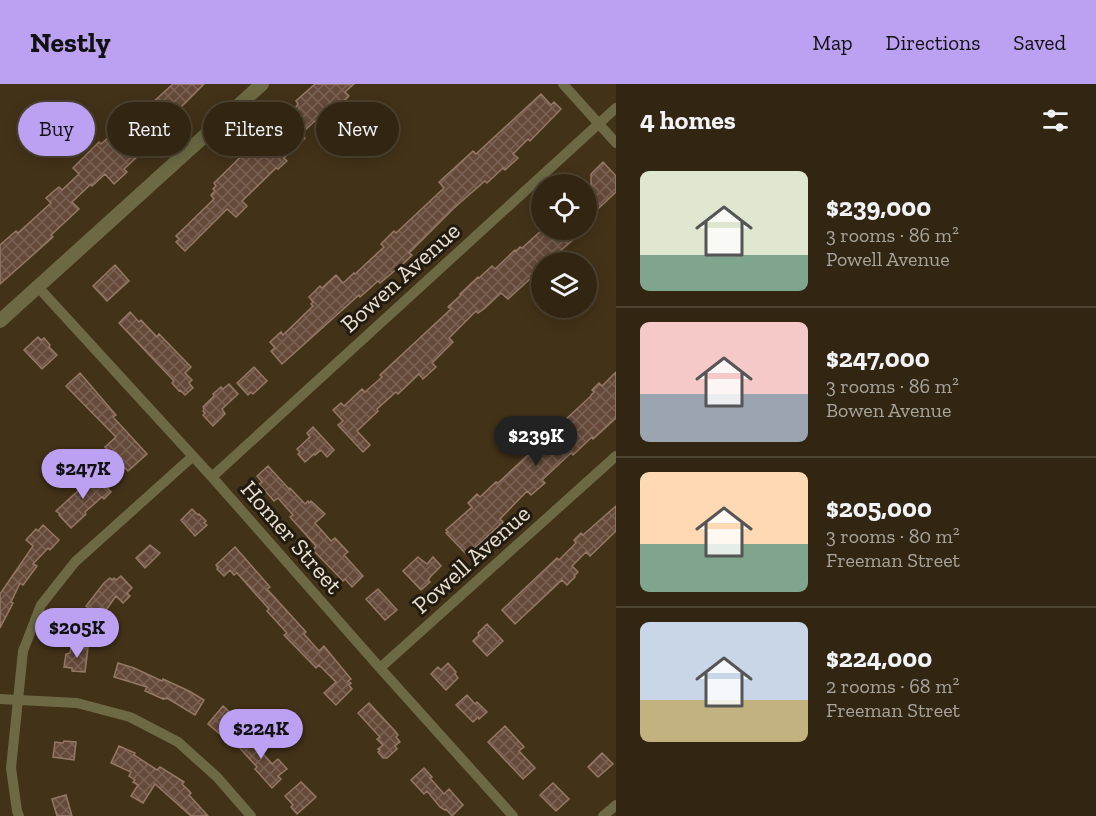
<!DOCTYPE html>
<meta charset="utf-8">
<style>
body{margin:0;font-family:"Zilla Slab",serif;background:#3a2e1b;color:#f1f3f6;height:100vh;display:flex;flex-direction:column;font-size:22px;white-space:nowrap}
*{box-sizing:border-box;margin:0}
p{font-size:20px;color:#a8a59f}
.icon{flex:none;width:33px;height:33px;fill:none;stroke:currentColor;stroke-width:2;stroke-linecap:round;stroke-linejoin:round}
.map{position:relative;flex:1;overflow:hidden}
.sheet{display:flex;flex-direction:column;background:#322612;width:480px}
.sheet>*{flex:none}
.hud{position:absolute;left:18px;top:18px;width:507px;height:54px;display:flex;gap:12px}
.controls{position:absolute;left:531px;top:90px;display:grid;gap:12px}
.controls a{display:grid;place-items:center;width:66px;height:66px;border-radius:50%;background:#322612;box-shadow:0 3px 15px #0003,0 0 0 2px #4d4332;font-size:30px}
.price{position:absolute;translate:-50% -51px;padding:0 14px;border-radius:21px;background:#bca0f2;color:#111;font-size:20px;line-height:39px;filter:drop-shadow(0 2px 3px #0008)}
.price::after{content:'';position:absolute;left:50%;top:36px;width:18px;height:14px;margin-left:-9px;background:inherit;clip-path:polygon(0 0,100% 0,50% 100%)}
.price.selected{background:#222;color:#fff}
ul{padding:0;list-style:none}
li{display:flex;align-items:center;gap:18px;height:150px;padding:0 24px}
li+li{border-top:2px solid #4d4332}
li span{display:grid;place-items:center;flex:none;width:168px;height:120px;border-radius:9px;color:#555}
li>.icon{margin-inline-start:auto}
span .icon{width:72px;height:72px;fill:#fffc;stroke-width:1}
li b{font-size:26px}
h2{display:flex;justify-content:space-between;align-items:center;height:72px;padding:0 24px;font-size:26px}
.tag{padding:0 21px;border-radius:27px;background:#322612;box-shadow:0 3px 15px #0003,0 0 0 2px #4d4332;font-size:21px;line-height:54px}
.tag.selected{background:#bca0f2;color:#111}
header{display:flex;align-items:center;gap:36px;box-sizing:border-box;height:84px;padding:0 30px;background:#bca0f2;color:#111}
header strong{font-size:28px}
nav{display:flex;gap:33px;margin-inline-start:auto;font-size:21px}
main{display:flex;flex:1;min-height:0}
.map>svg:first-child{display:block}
.building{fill:url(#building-cross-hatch);stroke:#957865;stroke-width:1.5}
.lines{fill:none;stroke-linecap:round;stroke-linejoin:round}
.minor{stroke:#6c6944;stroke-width:10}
.tertiary{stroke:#6c6944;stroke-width:14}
.labels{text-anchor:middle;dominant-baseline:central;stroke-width:6;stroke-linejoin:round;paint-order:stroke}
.street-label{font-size:24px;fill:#eae0d1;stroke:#221b10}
</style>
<header>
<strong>Nestly</strong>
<nav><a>Map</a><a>Directions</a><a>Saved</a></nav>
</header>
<main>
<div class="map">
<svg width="616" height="732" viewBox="0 0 616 732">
<defs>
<pattern id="building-cross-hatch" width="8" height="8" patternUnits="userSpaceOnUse" patternTransform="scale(1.5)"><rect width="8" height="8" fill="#654a39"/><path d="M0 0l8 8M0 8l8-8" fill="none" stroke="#7b6455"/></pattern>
</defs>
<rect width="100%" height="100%" fill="#423218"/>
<!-- building -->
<path class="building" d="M173,0H204L162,42L167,50L156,60L153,57L152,58L150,56L136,70L138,72L124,85L127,88L114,100L105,90L92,102L91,100L72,118L79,125L51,151L53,153L0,200V161L16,147L18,149L51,119L46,114L55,106L59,103L62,106L79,90L73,84L99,58L101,60L116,47L118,49L122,46L125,49L153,23L150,21Z
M315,0H354L345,8L349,12L334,27L330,23L302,49L305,54L284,74L287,77L278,85L276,84L242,117L247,122L236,133L227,125L185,167L176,158L179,155L176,152L214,115L211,111L215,107L213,105L216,102L214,99L263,51L264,52L295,24L298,20L296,17Z
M541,10L551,21L554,18L561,25L530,57L528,55L513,70L518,74L505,86L503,84L487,99L485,97L454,124L409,169L412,171L404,179L380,199L378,197L360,213L359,211L282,280L271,267L275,264L270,258L281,248L283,251L313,222L311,220L313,218L309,213L320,202L322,204L336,191L343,199L354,189L355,190L384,163L381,160L394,147L396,149L444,104L439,98L473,67L476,70Z
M603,78L616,92V108L586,136V105L591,109V90Z
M542,146H584L558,169L559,170L558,171L564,178H542V184L508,215L501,209L485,224L478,229L476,227L449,254L453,258L432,279L436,283L423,295L419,290L398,310L396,308L377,325L378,327L357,347L370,361L363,368L338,341L343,337L333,326L341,319L344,322L362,305L365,308L382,293L380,291L451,225L448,223L461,211L460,210L478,193L479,194L492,182L495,185L515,166L516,167L520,163L522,164Z
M115,181L129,197L107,217L93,202Z
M130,228L139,238L141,236L157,253L159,250L191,283L185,289L192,296L189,299L193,304L185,311L180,306L179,307L172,299L174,297L119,239Z
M38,253L41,256L44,254L50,261L49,263L57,271L42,285L24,266Z
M254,283L267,297L253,310L251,308L248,311L237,299Z
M616,288V334L593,355L592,353L573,371L571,369L542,396L545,399L531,411L527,407L500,435L503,438L467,471L446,449L448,448L446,446L472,423L468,419L477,410L480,413L496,398L498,399L530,369L528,366L562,335L564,337L591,312V311L594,308L592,306L599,299L602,302Z
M80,289L116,331L113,333L147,370L128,387L105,363L116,353L66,302Z
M229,300L238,310L222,325L225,330L213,342L203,331L205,329L203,327L204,325L203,323L214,312L213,310L221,303L223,305Z
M313,343L334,366L327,373L321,366L315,371L314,370L305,378L298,370L300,368L297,365L310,353L307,349Z
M268,382L289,405L290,404L305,420L308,417L309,419L311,417L325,430L315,439L331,457L335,454L348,468L344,471L363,492L352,503L345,495L343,497L313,466L316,462L290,433L293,431L278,414L274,417L259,400L262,398L257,392Z
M90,390L97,397L99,395L111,408L104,415L102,413L85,428L86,430L71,444L59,431L60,430L56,427L81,404L79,402L83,399L81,398Z
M616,422V447L590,472L586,468L572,482L578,488L574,492L575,493L567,501L562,496L515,540L502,526L557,474L559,476L576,459L574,456L581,449L583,451Z
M192,425L198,431L199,430L206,437L204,439L207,441L195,452L181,436Z
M43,441L59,456L50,466L48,464L33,480L37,482L23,501L20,499L11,518L13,519L0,544V510L33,462L26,456L36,445L38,447Z
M150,461L160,469L145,484L136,474Z
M235,463L270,503L267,505L306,548L304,550L319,567L324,562L351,595L348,597L351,599L349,601L352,605L336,621L324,609L336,598L319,581L316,584L284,551L287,549L267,527L269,525L237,489L234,491L230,486L224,492L217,485L218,484L216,481Z
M418,473L427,480L433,473L441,482L431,492L428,496L430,498L421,506L403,487Z
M121,492L132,504L127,509L130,512L123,519L116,512L101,533L86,522L104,499L110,494L112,496L114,494L116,496Z
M378,505L397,526L385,536L366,515Z
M487,540L503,557L487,572L473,557L479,551L478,549Z
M71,563L88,564L85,588L72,587V584L64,583L66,570L70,569Z
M118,579L134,584L162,597L163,595L189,607L204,616L195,631L167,614L166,615L163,614V615L145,607L147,603L114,593Z
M448,579L456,588L455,590L458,594L446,606L431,590L438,583L441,586Z
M467,611L475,620L477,618L487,628L479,635L478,633L473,638L456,621Z
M369,619L395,647L398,651L396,653L400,658L395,662L397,665L387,674H383L378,668L380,666L378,665L383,661L377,655L380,653L358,629Z
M223,622L236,634L221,651L208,640Z
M505,642L524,663L519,667L535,684L523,695L488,658Z
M249,648L262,662L259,665L272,680L278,675L287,685L278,692L281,695L272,704L255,685L257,683L236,660Z
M64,657L76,658L74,676L53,673L55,658L63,659Z
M119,662L135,669L134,671L157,686L160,683L184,698L182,700L191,709L189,711L208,732H191L155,700L143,719L131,712L138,701L133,698L135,696L129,692L131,688L111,679Z
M602,669L613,680L598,693L588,683Z
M424,684L432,693L430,694L444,710L449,705L463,721L452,732L446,725L445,726L440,723L427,707L424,710L411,696Z
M301,698L316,713L297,730L291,723L293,721L285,712Z
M553,699L569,715L556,727L540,711Z
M66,711L72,732H57L52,715Z"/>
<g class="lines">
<!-- minor -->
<path class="minor" d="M563,0L616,59
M38,203L212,393L380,584L513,732
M212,393L616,24
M380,584L616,372
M0,615L77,619L130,633L178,658L217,693L251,732
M19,732L17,727L11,684L23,567L41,521L75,478L192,373
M603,732L616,721"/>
<!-- tertiary -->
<path class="tertiary" d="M0,237L262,0"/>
</g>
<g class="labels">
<!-- street labels -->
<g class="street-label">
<text transform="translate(400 193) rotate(-42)">Bowen Avenue</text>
<text transform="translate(292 453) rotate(49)">Homer Street</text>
<text transform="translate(471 475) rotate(-42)">Powell Avenue</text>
</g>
</g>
</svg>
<div class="controls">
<a><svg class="icon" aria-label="locate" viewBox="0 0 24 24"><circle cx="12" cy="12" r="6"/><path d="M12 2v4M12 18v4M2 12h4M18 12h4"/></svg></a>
<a><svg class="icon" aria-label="layers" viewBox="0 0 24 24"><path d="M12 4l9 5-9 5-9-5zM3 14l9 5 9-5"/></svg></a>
</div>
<b class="price selected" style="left:536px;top:383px">$239K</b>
<b class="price" style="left:83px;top:416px">$247K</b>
<b class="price" style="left:77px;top:575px">$205K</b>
<b class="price" style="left:261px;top:676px">$224K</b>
<div class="hud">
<a class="tag selected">Buy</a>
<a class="tag">Rent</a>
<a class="tag">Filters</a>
<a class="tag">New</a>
</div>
</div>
<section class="sheet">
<h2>4 homes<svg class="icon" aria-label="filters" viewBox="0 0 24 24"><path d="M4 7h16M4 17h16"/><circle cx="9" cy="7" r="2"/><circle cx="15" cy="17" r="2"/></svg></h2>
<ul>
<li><span style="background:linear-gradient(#dfe7d0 70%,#7fa58c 0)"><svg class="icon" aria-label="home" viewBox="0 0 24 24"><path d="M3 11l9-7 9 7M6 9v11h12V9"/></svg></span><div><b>$239,000</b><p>3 rooms · 86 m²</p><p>Powell Avenue</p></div></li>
<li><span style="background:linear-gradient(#f6c9c9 60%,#9aa5b1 0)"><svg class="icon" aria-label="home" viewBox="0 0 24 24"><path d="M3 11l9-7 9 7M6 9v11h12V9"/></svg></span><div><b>$247,000</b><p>3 rooms · 86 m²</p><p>Bowen Avenue</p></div></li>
<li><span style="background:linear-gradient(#ffd9b3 60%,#7fa58c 0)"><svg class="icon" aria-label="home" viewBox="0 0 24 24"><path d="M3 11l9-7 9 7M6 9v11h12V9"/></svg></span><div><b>$205,000</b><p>3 rooms · 80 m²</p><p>Freeman Street</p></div></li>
<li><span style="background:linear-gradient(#c9d6e8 65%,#c2b280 0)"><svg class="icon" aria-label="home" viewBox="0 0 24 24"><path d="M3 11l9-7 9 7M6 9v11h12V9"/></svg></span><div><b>$224,000</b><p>2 rooms · 68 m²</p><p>Freeman Street</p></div></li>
</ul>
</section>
</main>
